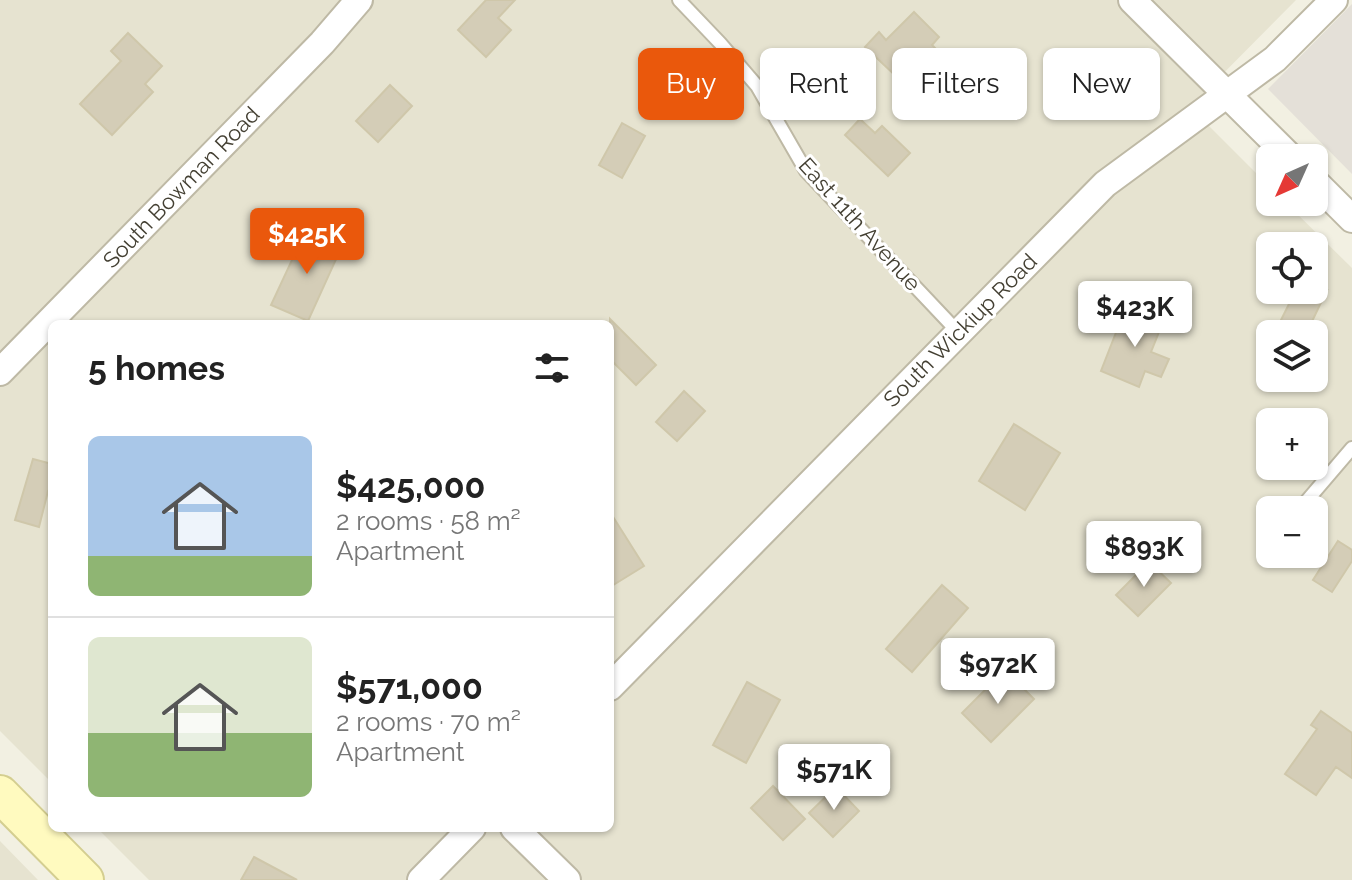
<!DOCTYPE html>
<meta charset="utf-8">
<style>
body{margin:0;font-family:Raleway,sans-serif;background:#f2f2f2;color:#222;height:100vh;display:flex;flex-direction:column;font-size:30px;white-space:nowrap}
*{box-sizing:border-box;margin:0}
p{font-size:26px;color:#767676}
.icon{flex:none;width:44px;height:44px;fill:none;stroke:currentColor;stroke-width:2;stroke-linecap:round;stroke-linejoin:round}
.map{position:relative;flex:1;overflow:hidden}
.panel{position:absolute;left:48px;top:320px;width:566px;height:512px;display:flex;flex-direction:column;background:#fff;border-radius:12px;box-shadow:0 2px 6px #0004}
.panel>*{flex:none}
.hud{position:absolute;left:638px;top:48px;width:594px;height:72px;display:flex;gap:16px}
.needle{width:52px;rotate:225deg}
.tools{position:absolute;left:1256px;top:144px;display:grid;gap:16px}
.tools a{display:grid;place-items:center;width:72px;height:72px;border-radius:12px;background:#fff;box-shadow:0 2px 6px #0004;font-size:40px}
.price{position:absolute;translate:-50% -68px;padding:0 18px;border-radius:8px;background:#fff;color:#222;font-size:26px;line-height:52px;filter:drop-shadow(0 2px 4px #0008)}
.price::after{content:'';position:absolute;left:50%;top:48px;width:24px;height:18px;margin-left:-12px;background:inherit;clip-path:polygon(0 0,100% 0,50% 100%)}
.price.current{background:#ea580c;color:#fff}
ul{padding:0;list-style:none}
li{display:flex;align-items:center;gap:24px;height:200px;padding:0 40px}
li+li{border-top:2px solid #e0e0e0}
li span{display:grid;place-items:center;flex:none;width:224px;height:160px;border-radius:12px;color:#555}
li>.icon{margin-inline-start:auto}
span .icon{width:96px;height:96px;fill:#fffc;stroke-width:1}
li b{font-size:34px}
h2{display:flex;justify-content:space-between;align-items:center;height:96px;padding:0 40px;font-size:34px}
.chip{padding:0 28px;border-radius:12px;background:#fff;box-shadow:0 2px 6px #0004;font-size:28px;line-height:72px}
.chip.current{background:#ea580c;color:#fff}
.map>svg:first-child{display:block}
.residential{fill:#e6e3d0;fill-rule:evenodd}
.industrial{fill:#e4e0d8}
.building{fill:#d4cdb7;stroke:#cfc7aa;stroke-width:2}
.lines{fill:none;stroke-linecap:round;stroke-linejoin:round}
.service-casing{stroke:#beb9a5;stroke-width:16}
.minor-casing{stroke:#beb9a5;stroke-width:30}
.secondary-casing{stroke:#d4ce90;stroke-width:40}
.service{stroke:#fff;stroke-width:12}
.minor{stroke:#fff;stroke-width:26}
.secondary{stroke:#fffabf;stroke-width:36}
.labels{text-anchor:middle;dominant-baseline:central;stroke-width:6;stroke-linejoin:round;paint-order:stroke}
.street-label{font-size:22px;fill:#444033;stroke:#fff}
</style>
<div class="map">
<svg width="1352" height="880" viewBox="0 0 1352 880">
<rect width="100%" height="100%" fill="#f2f0e2"/>
<!-- residential -->
<path class="residential" d="M0,0H1296L1190,107L1270,187V202H1285L1352,268V880H149L97,828H610V324H52V783L0,731ZM1270,246H1314V290H1270ZM1270,334H1314V378H1270ZM1270,422H1314V466H1270ZM1270,510H1314V554H1270Z
M0,841L38,880H0Z"/>
<!-- industrial -->
<path class="industrial" d="M1352,4V174L1268,89Z"/>
<!-- building -->
<path class="building" d="M486,0H515L498,18L511,30L486,57L458,30Z
M914,12L939,37L932,45L939,52L915,77L906,68L897,77L865,47L879,32L886,40Z
M128,33L162,66L145,84L153,92L112,135L80,104L121,61L111,51Z
M390,85L412,106L378,142L356,121Z
M860,119L875,133L882,126L910,153L888,176L845,135Z
M622,123L645,136L622,178L599,165Z
M306,230L342,246L308,321L271,305Z
M1296,290H1327L1306,334H1274Z
M1126,307L1163,322L1151,352L1169,359L1161,377L1145,371L1139,387L1101,371Z
M610,319L656,365L636,385L610,359Z
M684,391L705,411L677,441L656,422Z
M1014,424L1060,453L1025,510L979,481Z
M33,459L52,464V492L48,491L39,527L15,520Z
M610,512L644,566L610,587Z
M1338,541L1352,550V561L1332,592L1313,580Z
M1149,562L1171,583L1138,616L1116,595Z
M942,585L968,608L912,672L886,649Z
M1005,670L1034,699L991,742L962,713Z
M747,682L780,700L746,763L713,745Z
M1321,711L1352,733V778L1336,767L1316,795L1285,774L1317,729L1311,725Z
M773,786L805,819L783,840L751,808Z
M836,787L859,811L833,837L809,813Z
M254,857L297,880H241Z"/>
<g class="lines">
<!-- service casing -->
<g class="service-casing">
<path id="service" d="M679,0L720,43L757,86L806,171L958,332
M1299,510L1352,448"/>
</g>
<!-- minor casing -->
<g class="minor-casing">
<path id="minor" d="M1132,0L1291,158
M1314,181L1352,219
M0,372L322,43L359,0
M610,687L1105,184L1275,59L1334,0
M514,828L567,880
M421,880L472,828"/>
</g>
<!-- secondary casing -->
<g class="secondary-casing">
<path id="secondary" d="M0,794L85,880"/>
</g>
<!-- service -->
<use href="#service" class="service"/>
<!-- minor -->
<use href="#minor" class="minor"/>
<!-- secondary -->
<use href="#secondary" class="secondary"/>
</g>
<g class="labels">
<!-- street labels -->
<g class="street-label">
<text transform="translate(181 187) rotate(-46)">South Bowman Road</text>
<text transform="translate(860 224) rotate(48)">East 11th Avenue</text>
<text transform="translate(960 330) rotate(-45)">South Wickiup Road</text>
</g>
</g>
</svg>
<div class="tools">
<a><svg class="needle" viewBox="-14 -14 28 28"><path d="M0-13l5 13h-10z" fill="#e53935"/><path d="M0 13l5-13h-10z" fill="#767676"/></svg></a>
<a><svg class="icon" aria-label="locate" viewBox="0 0 24 24"><circle cx="12" cy="12" r="6"/><path d="M12 2v4M12 18v4M2 12h4M18 12h4"/></svg></a>
<a><svg class="icon" aria-label="layers" viewBox="0 0 24 24"><path d="M12 4l9 5-9 5-9-5zM3 14l9 5 9-5"/></svg></a>
<a>+</a>
<a>−</a>
</div>
<b class="price current" style="left:307px;top:276px">$425K</b>
<b class="price" style="left:1135px;top:349px">$423K</b>
<b class="price" style="left:1144px;top:589px">$893K</b>
<b class="price" style="left:998px;top:706px">$972K</b>
<b class="price" style="left:834px;top:812px">$571K</b>
<div class="hud">
<a class="chip current">Buy</a>
<a class="chip">Rent</a>
<a class="chip">Filters</a>
<a class="chip">New</a>
</div>
<section class="panel">
<h2>5 homes<svg class="icon" aria-label="filters" viewBox="0 0 24 24"><path d="M4 7h16M4 17h16"/><circle cx="9" cy="7" r="2"/><circle cx="15" cy="17" r="2"/></svg></h2>
<ul>
<li><span style="background:linear-gradient(#a9c7e8 75%,#8fb573 0)"><svg class="icon" aria-label="home" viewBox="0 0 24 24"><path d="M3 11l9-7 9 7M6 9v11h12V9"/></svg></span><div><b>$425,000</b><p>2 rooms · 58 m²</p><p>Apartment</p></div></li>
<li><span style="background:linear-gradient(#dfe7d0 60%,#8fb573 0)"><svg class="icon" aria-label="home" viewBox="0 0 24 24"><path d="M3 11l9-7 9 7M6 9v11h12V9"/></svg></span><div><b>$571,000</b><p>2 rooms · 70 m²</p><p>Apartment</p></div></li>
</ul>
</section>
</div>
